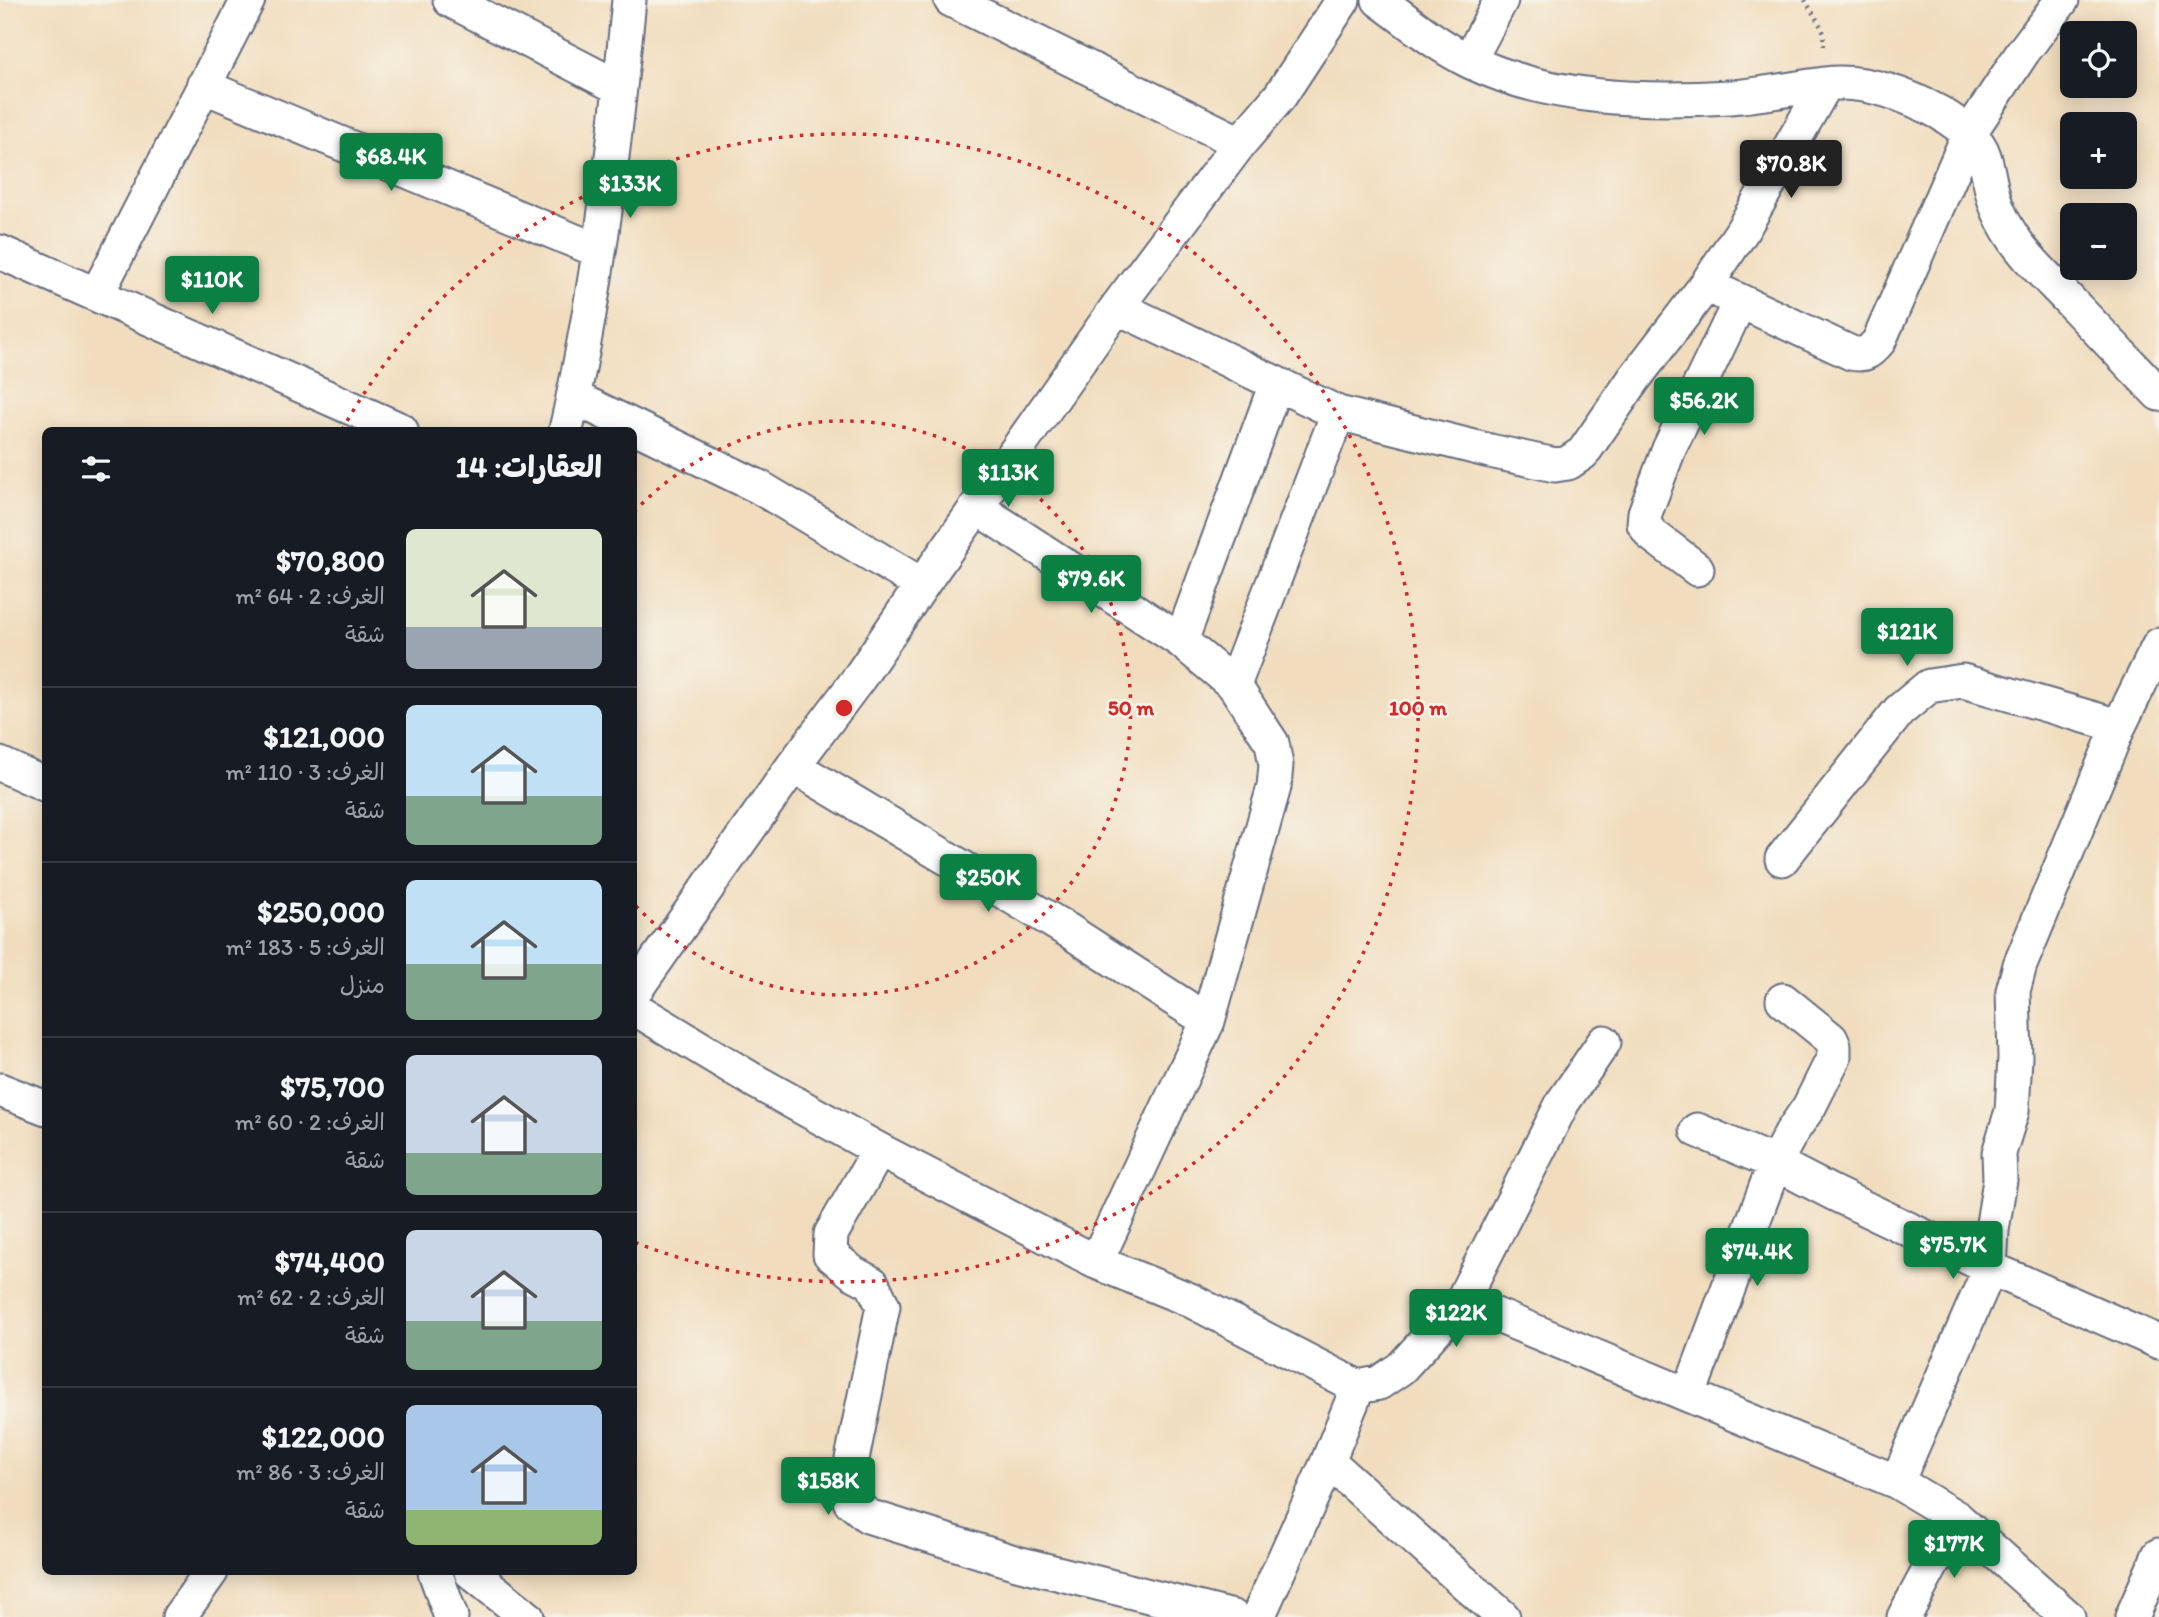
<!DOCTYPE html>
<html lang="ar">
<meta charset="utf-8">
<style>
body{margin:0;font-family:Itim,"Playpen Sans Arabic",sans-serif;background:#20242c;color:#f1f3f6;direction:rtl;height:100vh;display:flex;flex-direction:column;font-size:26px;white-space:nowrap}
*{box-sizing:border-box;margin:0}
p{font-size:23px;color:#9ea1a6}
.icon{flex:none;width:38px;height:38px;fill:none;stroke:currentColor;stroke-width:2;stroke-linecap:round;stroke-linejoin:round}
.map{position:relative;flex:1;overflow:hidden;direction:ltr}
.sheet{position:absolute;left:42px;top:427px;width:595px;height:1148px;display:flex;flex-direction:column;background:#171b24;border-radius:10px;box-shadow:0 4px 18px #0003;direction:rtl}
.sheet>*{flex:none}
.buttons{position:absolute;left:2060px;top:21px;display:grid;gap:14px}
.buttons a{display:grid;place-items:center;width:77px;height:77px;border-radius:10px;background:#171b24;box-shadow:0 4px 18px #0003;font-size:35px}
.price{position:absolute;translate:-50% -60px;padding:0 16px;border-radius:7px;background:#0b8043;color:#fff;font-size:23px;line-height:46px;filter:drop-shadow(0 2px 4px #0008)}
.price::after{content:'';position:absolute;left:50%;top:42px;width:21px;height:16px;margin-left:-10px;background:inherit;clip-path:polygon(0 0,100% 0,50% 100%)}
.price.current{background:#222;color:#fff}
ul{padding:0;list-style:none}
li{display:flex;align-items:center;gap:21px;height:175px;padding:0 35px}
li+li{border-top:2px solid #363941}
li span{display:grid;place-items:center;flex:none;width:196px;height:140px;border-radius:10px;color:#555}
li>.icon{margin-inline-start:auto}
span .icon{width:84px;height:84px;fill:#fffc;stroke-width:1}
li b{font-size:30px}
h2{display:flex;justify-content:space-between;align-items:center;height:84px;padding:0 35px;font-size:30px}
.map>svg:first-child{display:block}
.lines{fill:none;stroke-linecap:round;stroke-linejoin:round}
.street-casing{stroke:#666c80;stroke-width:37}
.path{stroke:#666c80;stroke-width:4.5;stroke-dasharray:2 5;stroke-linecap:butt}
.street{stroke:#fff;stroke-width:33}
.ring{fill:none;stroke:#d62828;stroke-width:3.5;stroke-dasharray:3.5 7}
.centre{fill:#d62828;stroke:#f7f3e8;stroke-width:3.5}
.ring-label{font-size:21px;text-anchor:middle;font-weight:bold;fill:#d62828;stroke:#f7f3e8;stroke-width:5;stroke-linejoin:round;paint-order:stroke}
</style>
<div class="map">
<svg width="2159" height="1617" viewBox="0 0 2159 1617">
<rect width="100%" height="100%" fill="#f7f3e8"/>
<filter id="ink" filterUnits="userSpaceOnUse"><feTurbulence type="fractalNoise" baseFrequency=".0143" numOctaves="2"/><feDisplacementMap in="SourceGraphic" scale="14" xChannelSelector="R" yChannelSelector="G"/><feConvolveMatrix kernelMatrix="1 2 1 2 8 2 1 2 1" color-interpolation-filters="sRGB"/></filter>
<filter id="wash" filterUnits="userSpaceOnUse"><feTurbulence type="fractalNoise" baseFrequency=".00686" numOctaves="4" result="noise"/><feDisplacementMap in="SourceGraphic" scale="28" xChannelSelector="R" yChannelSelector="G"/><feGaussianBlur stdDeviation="1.57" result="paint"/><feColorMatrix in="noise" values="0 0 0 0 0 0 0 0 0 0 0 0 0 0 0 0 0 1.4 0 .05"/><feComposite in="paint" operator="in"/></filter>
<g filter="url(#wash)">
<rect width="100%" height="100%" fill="#f1ddbe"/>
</g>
<g filter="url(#ink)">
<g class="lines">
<!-- street casing -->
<g class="street-casing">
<path id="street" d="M450,0L620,88
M951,0L1240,143
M1379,0C1409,22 1438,46 1471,62C1550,100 1644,102 1730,97C1762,95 1793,88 1824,84C1864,79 1905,94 1940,113C1956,123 1979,138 1984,156C1990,175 1990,193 1999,212C2014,247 2042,272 2067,298C2098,330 2128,362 2159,394
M1469,61L1501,0
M203,86L599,251
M0,252L401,430
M1706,285L1851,353C1865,356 1870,352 1879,341L1969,134L2023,52L2062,0
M97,294L248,0
M573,397L759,487L922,585
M1338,413L1490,451L1555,465L1568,463L1583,453L1634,379L1706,285L1742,231L1826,84
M566,430C598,289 615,144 629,0
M976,507L1181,641L1234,685
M1697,569L1651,534L1644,524L1645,513L1669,449L1740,301
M1181,641L1276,384
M0,764L46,785
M793,766L1069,931L1208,1021
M1782,859L1899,711L1929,686L1963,681L2119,726
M634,992L793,766L859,678L922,585L1117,307L1240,143L1280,96L1343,0
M634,1008L753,1080L879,1150L1096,1262L1190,1300L1358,1387
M0,1090L46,1108
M1697,1130L1775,1163L1833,1193L1990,1268L2159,1342
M879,1150L831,1234L830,1254L853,1273L872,1283L883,1306L847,1484L850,1501L868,1516L1017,1563L1233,1617
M1096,1262L1208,1021L1274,787L1276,765L1272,743L1234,685L1338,413L1117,307
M1462,1301L1897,1482L1957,1518L2068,1617
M1689,1394L1775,1163L1791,1133L1809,1107L1834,1057V1046L1831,1039L1783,1000
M1328,1461L1503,1617
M1897,1482L1990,1268L1992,1230L2000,1180L1999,1153L2012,1111L2015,1057L2013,991L2020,965L2119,726L2159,645
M435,1572L451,1617
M471,1572L527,1617
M179,1617L211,1572
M1258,1617L1328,1461L1358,1387L1379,1383L1401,1368L1462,1301L1563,1102L1604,1042
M1904,1617L1957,1518
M2132,1617L2159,1555"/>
</g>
<!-- path -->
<path class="path" d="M1805,0L1823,30L1824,50"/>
<!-- street -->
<use href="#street" class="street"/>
</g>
</g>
<!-- distance rings -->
<g class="ring">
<path d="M634 512A287 287 0 1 1 634 904"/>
<path d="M342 430A574 574 0 1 1 634 1242"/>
</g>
<circle cx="844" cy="708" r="10" class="centre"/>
<g class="ring-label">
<text x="1131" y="715">50 m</text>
<text x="1418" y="715">100 m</text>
</g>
</svg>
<div class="buttons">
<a><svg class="icon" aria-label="locate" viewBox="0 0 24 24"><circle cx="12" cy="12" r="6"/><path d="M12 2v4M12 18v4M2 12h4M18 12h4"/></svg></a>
<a>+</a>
<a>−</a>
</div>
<b class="price" style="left:391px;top:193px">$68.4K</b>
<b class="price current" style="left:1791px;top:200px">$70.8K</b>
<b class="price" style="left:630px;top:220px">$133K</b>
<b class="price" style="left:212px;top:316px">$110K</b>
<b class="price" style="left:1704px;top:437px">$56.2K</b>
<b class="price" style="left:1008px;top:509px">$113K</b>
<b class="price" style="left:1091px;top:615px">$79.6K</b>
<b class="price" style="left:1907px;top:668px">$121K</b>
<b class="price" style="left:988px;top:914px">$250K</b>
<b class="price" style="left:1953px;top:1281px">$75.7K</b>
<b class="price" style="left:1757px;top:1288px">$74.4K</b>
<b class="price" style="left:1456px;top:1349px">$122K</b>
<b class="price" style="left:828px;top:1517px">$158K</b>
<b class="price" style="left:1954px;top:1580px">$177K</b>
<section class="sheet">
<h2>العقارات: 14<svg class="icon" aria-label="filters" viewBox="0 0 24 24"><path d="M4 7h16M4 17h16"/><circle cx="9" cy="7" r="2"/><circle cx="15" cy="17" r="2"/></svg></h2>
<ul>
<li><span style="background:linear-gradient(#dfe7d0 70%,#9aa5b1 0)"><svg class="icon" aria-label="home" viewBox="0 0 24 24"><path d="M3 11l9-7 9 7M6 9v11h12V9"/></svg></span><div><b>$70,800</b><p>الغرف: 2 · 64 m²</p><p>شقة</p></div></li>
<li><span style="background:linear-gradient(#bfe0f5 65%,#7fa58c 0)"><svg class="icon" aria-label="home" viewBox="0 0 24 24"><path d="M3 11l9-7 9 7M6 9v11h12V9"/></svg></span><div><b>$121,000</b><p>الغرف: 3 · 110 m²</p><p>شقة</p></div></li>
<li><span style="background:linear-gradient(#bfe0f5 60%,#7fa58c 0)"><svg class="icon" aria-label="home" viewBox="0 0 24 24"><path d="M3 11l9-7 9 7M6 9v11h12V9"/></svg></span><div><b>$250,000</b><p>الغرف: 5 · 183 m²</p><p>منزل</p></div></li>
<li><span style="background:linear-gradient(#c9d6e8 70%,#7fa58c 0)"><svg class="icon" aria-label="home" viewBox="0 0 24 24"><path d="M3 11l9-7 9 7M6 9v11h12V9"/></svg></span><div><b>$75,700</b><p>الغرف: 2 · 60 m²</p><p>شقة</p></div></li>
<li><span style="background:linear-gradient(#c9d6e8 65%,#7fa58c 0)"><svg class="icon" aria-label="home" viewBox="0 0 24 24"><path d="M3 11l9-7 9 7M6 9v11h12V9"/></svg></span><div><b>$74,400</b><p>الغرف: 2 · 62 m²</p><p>شقة</p></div></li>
<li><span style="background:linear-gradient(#a9c7e8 75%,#8fb573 0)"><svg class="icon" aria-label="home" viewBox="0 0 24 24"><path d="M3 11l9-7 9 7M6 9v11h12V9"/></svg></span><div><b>$122,000</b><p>الغرف: 3 · 86 m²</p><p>شقة</p></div></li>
</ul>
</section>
</div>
